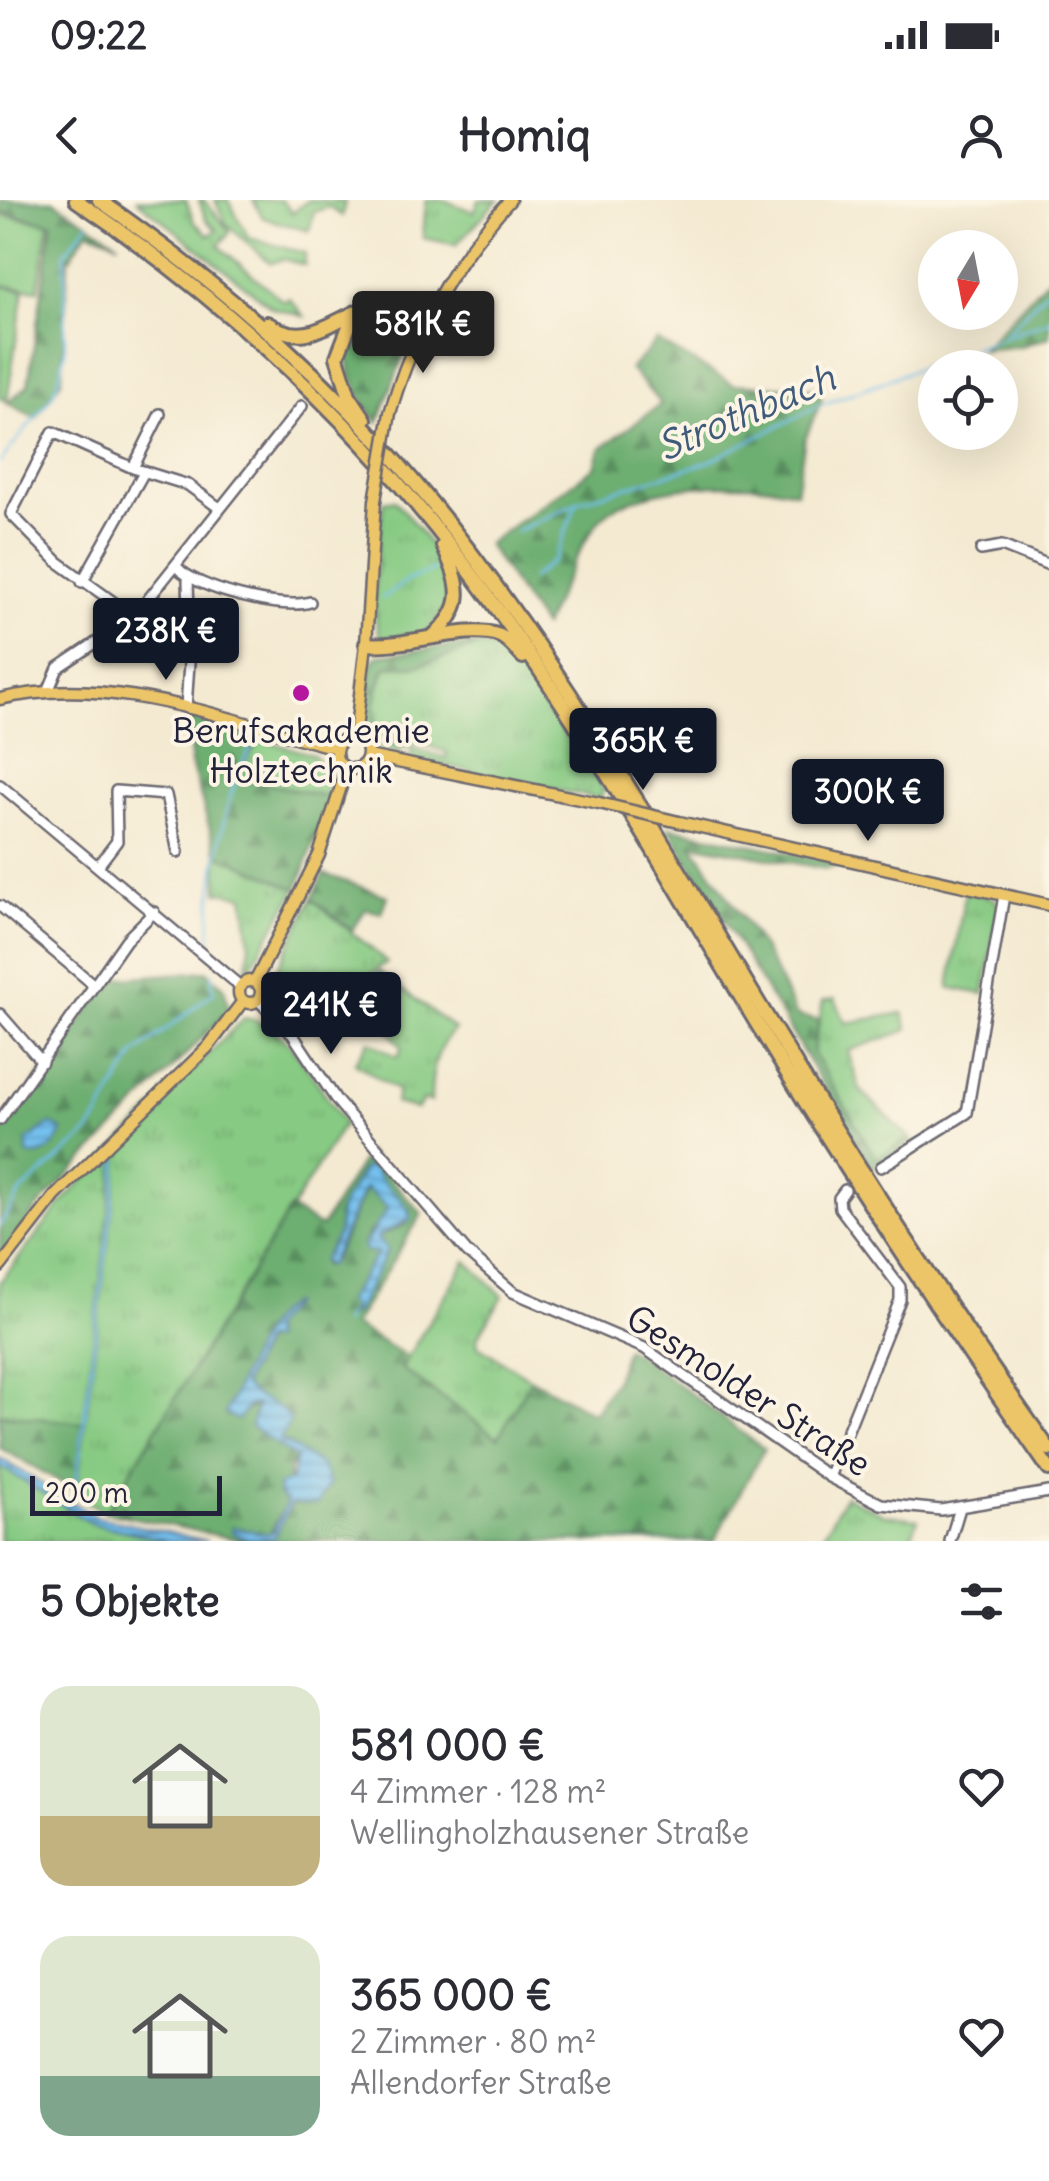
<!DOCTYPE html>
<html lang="de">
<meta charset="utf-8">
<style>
body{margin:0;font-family:Delius,sans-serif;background:#f7f7f7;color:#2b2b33;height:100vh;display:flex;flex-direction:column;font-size:38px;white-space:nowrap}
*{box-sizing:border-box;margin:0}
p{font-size:32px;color:#7c7c81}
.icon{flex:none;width:55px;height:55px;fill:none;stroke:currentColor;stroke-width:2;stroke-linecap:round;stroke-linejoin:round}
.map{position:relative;height:1341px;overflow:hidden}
.side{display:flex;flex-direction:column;background:#fff;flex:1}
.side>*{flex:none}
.needle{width:65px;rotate:190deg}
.fabs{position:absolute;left:918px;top:30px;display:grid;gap:20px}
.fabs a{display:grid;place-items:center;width:100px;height:100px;border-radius:50%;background:#fff;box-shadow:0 10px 40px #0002;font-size:50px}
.scale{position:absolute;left:30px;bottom:25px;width:192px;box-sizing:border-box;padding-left:10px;border:5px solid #22223b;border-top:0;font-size:28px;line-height:35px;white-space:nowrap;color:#22223b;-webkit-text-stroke:8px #fcf5e5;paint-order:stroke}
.price{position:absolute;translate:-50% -85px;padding:0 22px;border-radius:10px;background:#111827;color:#fff;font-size:32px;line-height:65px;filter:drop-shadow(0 2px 5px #0008)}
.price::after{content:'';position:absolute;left:50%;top:60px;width:30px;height:22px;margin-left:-15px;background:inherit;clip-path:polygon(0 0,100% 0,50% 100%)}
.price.selected{background:#222;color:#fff}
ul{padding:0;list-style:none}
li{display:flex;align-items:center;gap:30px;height:250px;padding:0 40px}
li span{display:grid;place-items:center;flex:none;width:280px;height:200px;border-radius:30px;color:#555}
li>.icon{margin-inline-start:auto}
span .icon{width:120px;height:120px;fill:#fffc;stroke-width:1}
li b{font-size:42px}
h2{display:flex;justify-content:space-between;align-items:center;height:120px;padding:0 40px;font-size:42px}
.status{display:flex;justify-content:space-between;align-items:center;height:70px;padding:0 50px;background:#fff;direction:ltr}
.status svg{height:28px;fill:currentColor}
header{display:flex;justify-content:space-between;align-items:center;height:130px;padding:0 40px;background:#fff;font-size:45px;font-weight:800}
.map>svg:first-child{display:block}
.grass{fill:url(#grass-tufts);stroke:#54765f;stroke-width:2.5}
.forest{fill:url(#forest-firs);stroke:#486856;stroke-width:2.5;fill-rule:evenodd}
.pitch{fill:#87ca83;stroke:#54765f;stroke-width:2.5}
.water{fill:url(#water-rules);stroke:#4c7295;stroke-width:2.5}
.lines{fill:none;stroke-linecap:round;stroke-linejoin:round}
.stream{stroke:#75c1ef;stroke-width:2.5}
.minor-casing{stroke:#6c6870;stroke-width:14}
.major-casing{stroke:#6c6870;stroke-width:15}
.highway-casing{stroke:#6c6870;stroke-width:18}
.minor{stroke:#fff;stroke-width:9}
.major{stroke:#edc569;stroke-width:10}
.highway{stroke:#edc569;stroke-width:12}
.major-bridge-casing{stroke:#6c6870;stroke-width:15;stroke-linecap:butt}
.major-bridge{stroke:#edc569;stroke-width:10}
.poi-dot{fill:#b5179e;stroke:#fcf5e5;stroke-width:4}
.labels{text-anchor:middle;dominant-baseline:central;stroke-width:8;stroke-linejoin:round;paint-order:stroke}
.poi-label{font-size:35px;fill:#22223b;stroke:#fcf5e5}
.street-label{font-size:35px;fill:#22223b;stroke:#fcf5e5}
.water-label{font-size:38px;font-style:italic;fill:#3f5a7a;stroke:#fcf5e5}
</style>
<div class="status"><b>09:22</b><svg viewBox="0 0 49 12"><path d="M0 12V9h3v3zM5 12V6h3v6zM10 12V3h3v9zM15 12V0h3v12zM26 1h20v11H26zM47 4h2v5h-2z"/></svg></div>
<header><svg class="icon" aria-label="back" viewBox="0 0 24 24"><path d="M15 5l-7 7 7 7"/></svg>Homiq<svg class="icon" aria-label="person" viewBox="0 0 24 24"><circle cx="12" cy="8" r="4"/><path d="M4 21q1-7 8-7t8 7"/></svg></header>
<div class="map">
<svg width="1049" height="1341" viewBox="0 0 1049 1341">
<defs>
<pattern id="grass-tufts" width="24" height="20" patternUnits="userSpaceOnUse" patternTransform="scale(2.5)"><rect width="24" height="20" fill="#87ca83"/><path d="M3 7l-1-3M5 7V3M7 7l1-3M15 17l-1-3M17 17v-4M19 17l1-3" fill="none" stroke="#74ad72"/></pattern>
<pattern id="forest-firs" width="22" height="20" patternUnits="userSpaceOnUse" patternTransform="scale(2.5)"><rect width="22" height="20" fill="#6dae71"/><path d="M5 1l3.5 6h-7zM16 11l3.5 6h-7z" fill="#598d5e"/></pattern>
<pattern id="water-rules" width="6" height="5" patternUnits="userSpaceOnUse" patternTransform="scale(2.5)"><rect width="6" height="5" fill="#75c1ef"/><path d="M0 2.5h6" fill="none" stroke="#609cc3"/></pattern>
</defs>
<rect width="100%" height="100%" fill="#fcf5e5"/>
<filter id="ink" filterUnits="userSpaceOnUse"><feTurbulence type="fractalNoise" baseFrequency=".01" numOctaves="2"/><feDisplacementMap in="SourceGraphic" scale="20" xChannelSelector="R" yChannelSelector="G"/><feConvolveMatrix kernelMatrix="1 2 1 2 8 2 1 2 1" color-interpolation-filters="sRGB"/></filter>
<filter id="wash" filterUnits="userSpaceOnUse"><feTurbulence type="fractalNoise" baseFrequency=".0048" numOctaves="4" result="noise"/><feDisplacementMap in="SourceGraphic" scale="40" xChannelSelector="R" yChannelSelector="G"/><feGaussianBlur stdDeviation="2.25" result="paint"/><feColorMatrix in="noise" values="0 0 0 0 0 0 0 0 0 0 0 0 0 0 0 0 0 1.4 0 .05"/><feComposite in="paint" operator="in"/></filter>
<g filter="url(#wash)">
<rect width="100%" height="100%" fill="#f4ead2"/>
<!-- grass -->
<path class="grass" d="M137,0H186L194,22L209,35L217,30L206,20L199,0H204L230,32L219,46L284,102L289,98L304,116L273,108Z
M215,0H228L249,38L305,53V65L283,59L271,63L226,24Z
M253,0H281L293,13L308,0L345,2L342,16L329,7L314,12L309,31L263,18Z
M426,0H444L474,12L479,0H498L456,45L423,38Z
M395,300C427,341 480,391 423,434L382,438C366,416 381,332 383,302Z
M481,445L511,457L604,590L600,599L409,558L412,548L446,558L447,552L417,542L402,550C363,533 372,503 386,467L419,465Z
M260,539L314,555L331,575L326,596L240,579L247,558Z
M217,654L297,689L246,774L250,744L244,696L218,692Z
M965,692L994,698L999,707L984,794L949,788Z
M312,699L387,762L351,789L342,781L317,801L321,812L298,827L292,825L272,780Z
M380,772L454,829C435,849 431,875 431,902L423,900L417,909L395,903L398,891L355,863L369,841L398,857L402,847L355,790Z
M835,799L846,823L903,813L908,830L848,851L860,890L910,938L876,959L813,853L823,801Z
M244,818C288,822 320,890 344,923L106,1312L76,1296L121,941Z
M117,946L83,1223L0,1214V1082L66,998Z
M466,1061L503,1096L477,1138L478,1146L531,1179L498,1238L401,1168Z
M0,1266L91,1323L170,1341H0Z
M845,1296L885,1315L918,1319L910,1341H820Z"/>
<!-- forest -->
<path class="forest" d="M0,0H53L119,43L88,30L68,61L62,179L36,218L7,203L28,185L52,23L0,12Z
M1049,77V137L1022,146L981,150Z
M391,111L404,114L415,126L378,222C348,184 323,126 391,111Z
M657,141L733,184L821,189V201L805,239L796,292C753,278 625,283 597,323C575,354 560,393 543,427L487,344L595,267L600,249L661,204L630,169Z
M459,445H481L419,465L385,467C372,503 364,533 402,550L396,553L378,546L363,524L372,462L379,455Z
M189,518L260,539L247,558L240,579L331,597L297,689L217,654L191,563Z
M668,627L843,664L827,669L692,644L763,748L797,816L819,820L813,853L876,959L910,938L914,942L873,968Z
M324,674L387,696L381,713L366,709L352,730L312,699Z
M206,771L224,787L229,810L39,1006L0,1058V930L112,779Z
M367,952L422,1014L353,1125L408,1157L402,1169L498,1238L531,1179L593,1213L614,1182L626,1148C675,1178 718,1216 764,1249L714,1341H244L106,1312L290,1009L321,1027ZM365,967L411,1011L407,1024L377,1037L383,1057L354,1111L347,1101L378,1052L368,1035L385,1019L388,1008L366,987L334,1060L325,1066L322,1061L338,1034L340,1008ZM291,1102L270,1129L243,1184L247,1191L287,1213L280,1239L322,1266L329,1284L317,1304H292L269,1340L252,1338L269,1335L287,1302L289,1270L296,1258L252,1226L257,1205L243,1211L233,1199L263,1133Z
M0,1214L83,1223L75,1290L0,1248Z"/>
<!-- pitch -->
<path class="pitch" d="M0,15L49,23L38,90L0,85Z
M0,86L24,90L7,200L0,199Z"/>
<!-- water -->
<path class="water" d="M51,924L62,930C58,945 43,959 27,954V941Z
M373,966C379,987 411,999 410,1019L377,1037L387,1051L356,1112L349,1115L353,1109L347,1101L378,1052H367L363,1046L388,1008L365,987L329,1066L322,1061L338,1034L340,1008L365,967Z
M292,1103L270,1129L273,1140H264L243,1184C254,1202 283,1202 290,1221L280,1239L322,1266L329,1284L317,1304H291L274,1338L247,1339L233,1333L232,1327L266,1334L273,1332L287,1302L278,1293L279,1285L291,1280L296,1258L251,1226L257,1205H249L238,1220L225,1213C241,1183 259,1118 292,1103Z
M0,1258L96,1317L207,1341H170L91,1323L0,1266Z"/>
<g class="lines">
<!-- stream -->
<path class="stream" d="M1006,133L1049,88
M973,148L1049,120
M0,262L52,196L60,175L65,151V53L89,22
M517,331L576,303
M531,379L555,359L577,302L708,262L818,206L964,151
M382,398L410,379L444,366
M211,756C207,695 222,585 259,536
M0,1025L21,992L90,931L135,854L213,793L212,773
M344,1123L347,1114
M75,1292L118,956"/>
</g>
</g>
<g filter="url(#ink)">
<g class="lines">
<!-- minor casing -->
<g class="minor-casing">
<path id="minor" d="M133,268L160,214
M981,350L1002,346L1049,365
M177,367C194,388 283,411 310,402
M82,382L144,272
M134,417L58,362L11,314L53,232L133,268L188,285L218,307
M49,489L58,468L134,417L302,206
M186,508L190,448L188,380
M0,585L240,786
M98,666L117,641L116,591L166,595L178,652
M0,706L94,785
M258,800L293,835L337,901L467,1052L513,1092L644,1148L829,1277L881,1304L941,1310L1049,1292
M0,814L42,862
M0,920L126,740L154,712
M881,967L967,913L1004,695
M829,1277L900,1100V1087L840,1008L839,998L845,990
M950,1341L960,1308"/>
</g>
<!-- major casing -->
<g class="major-casing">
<path id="major" d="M390,213C413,133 454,61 510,0
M0,499C113,472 227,521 336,548
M336 553a16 16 0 1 1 32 0a16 16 0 1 1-32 0Z
M355,537L366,444L375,301
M368,556L599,603
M679,622L1049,705
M239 792a11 11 0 1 1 22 0a11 11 0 1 1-22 0Z
M255,782L319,655L347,568
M0,1067L55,996L208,847L243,801"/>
</g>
<!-- highway casing -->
<g class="highway-casing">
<path id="highway" d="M76,0C225,100 355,221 464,364C579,515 670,681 768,842C857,988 951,1129 1049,1269
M99,0C201,70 298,152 381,244C540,419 652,629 775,830C861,973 952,1113 1049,1249
M352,119L337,157L349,195L365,219
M267,123C313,154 339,109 383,104C399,103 413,110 428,116
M432,437C468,407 461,385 443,346
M366,444C407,448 469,423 500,436C509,440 516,450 523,457"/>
</g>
<!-- minor -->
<use href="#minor" class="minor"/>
<!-- major -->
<use href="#major" class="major"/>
<!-- highway -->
<use href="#highway" class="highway"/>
<!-- major-bridge casing -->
<g class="major-bridge-casing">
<path id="major-bridge" d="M375,301L390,213
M599,603L679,622"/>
</g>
<!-- major-bridge -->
<use href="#major-bridge" class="major-bridge"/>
</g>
</g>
<!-- markers -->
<circle class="poi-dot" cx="301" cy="493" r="10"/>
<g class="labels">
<!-- poi labels -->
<g class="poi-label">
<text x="301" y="530">Berufsakademie<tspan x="301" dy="40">Holztechnik</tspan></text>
</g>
<!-- street labels -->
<g class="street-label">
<text transform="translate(749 1190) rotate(33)">Gesmolder Straße</text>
</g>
<!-- water labels -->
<g class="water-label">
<text transform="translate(746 212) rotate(-23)">Strothbach</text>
</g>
</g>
</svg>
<div class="fabs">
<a><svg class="needle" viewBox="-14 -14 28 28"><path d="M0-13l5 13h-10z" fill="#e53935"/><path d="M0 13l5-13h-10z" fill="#7c7c81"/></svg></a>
<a><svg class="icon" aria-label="locate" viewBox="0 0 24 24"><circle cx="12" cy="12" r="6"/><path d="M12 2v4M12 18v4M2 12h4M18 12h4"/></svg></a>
</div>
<div class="scale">200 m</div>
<b class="price selected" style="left:423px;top:176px">581K €</b>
<b class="price" style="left:166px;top:483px">238K €</b>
<b class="price" style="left:643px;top:593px">365K €</b>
<b class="price" style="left:868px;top:644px">300K €</b>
<b class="price" style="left:331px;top:857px">241K €</b>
</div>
<section class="side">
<h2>5 Objekte<svg class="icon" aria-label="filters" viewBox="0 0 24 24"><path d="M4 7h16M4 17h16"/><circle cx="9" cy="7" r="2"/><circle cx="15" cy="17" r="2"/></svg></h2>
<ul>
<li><span style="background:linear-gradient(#dfe7d0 65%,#c2b280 0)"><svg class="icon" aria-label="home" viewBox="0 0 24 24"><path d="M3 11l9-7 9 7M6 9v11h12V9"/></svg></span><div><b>581 000 €</b><p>4 Zimmer · 128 m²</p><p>Wellingholzhausener Straße</p></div><svg class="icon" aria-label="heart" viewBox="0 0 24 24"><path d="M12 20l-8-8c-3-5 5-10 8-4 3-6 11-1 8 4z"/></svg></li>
<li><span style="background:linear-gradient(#dfe7d0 70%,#7fa58c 0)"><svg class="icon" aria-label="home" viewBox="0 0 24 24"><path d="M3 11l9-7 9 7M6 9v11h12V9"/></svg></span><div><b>365 000 €</b><p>2 Zimmer · 80 m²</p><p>Allendorfer Straße</p></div><svg class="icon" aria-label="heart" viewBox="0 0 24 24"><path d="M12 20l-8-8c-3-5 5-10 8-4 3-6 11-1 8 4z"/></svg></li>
</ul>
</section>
